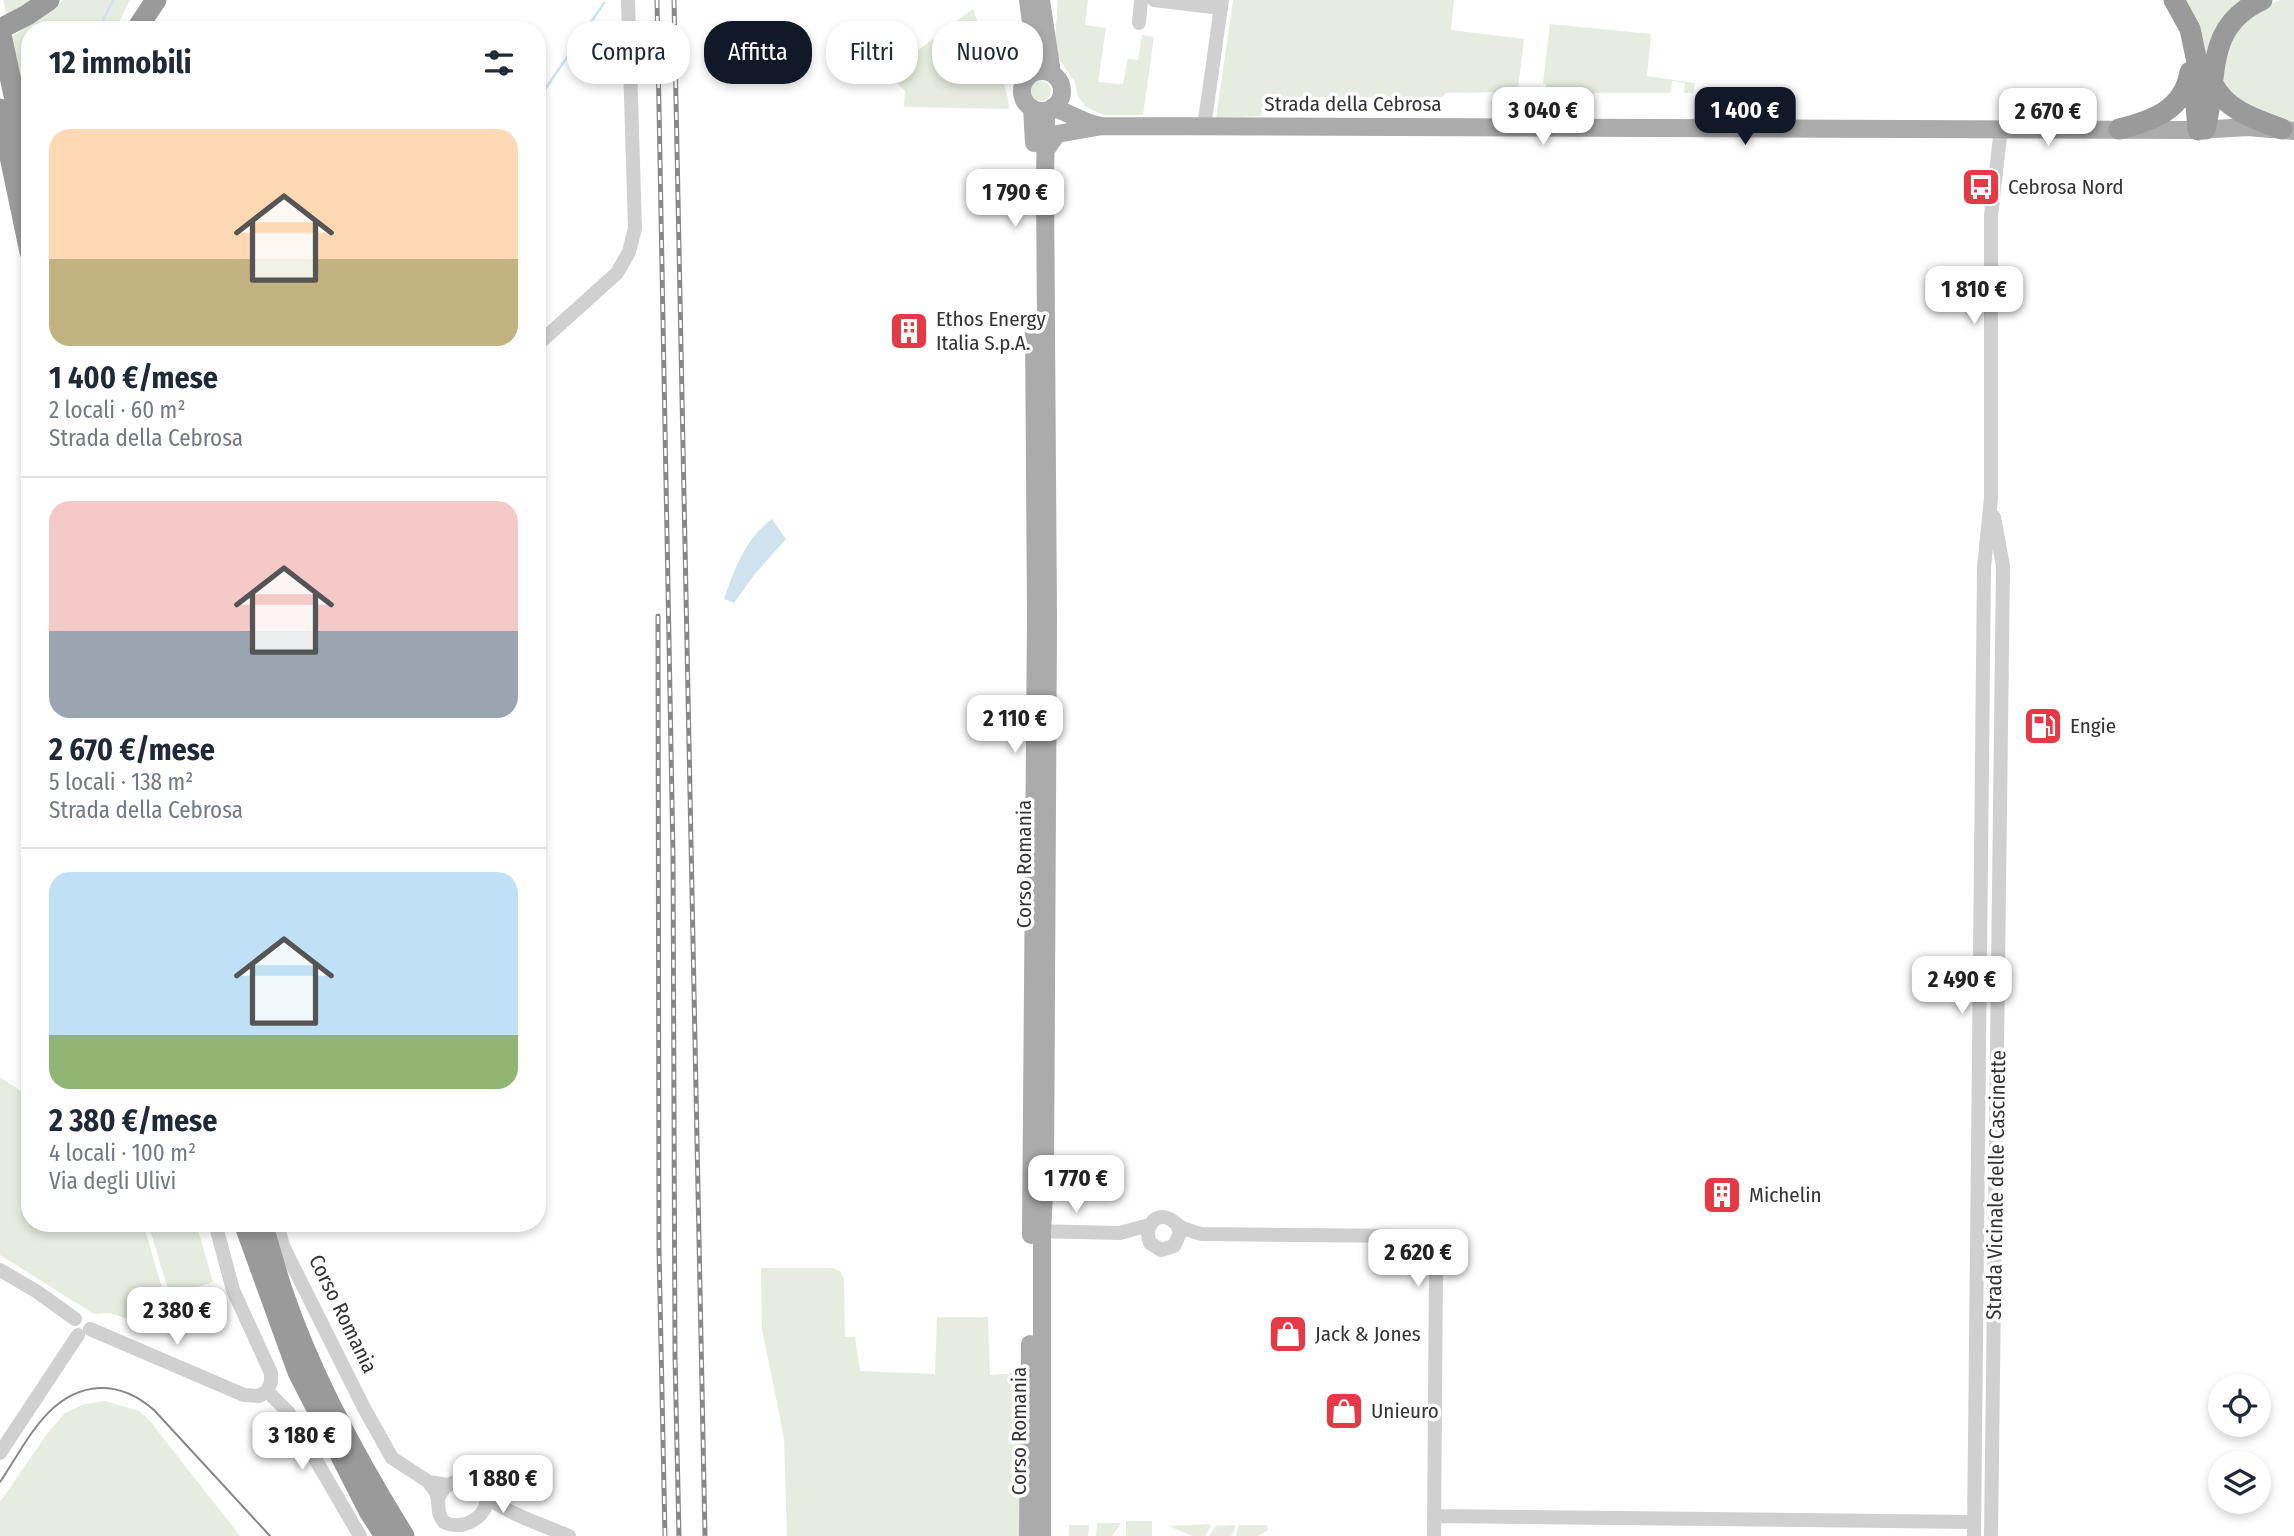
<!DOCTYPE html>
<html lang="it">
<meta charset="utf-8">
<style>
body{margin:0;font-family:"Fira Sans Condensed",sans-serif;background:#f2f2f3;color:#1f2937;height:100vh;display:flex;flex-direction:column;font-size:26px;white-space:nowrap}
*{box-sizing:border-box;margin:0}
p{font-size:23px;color:#747a83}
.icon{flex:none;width:38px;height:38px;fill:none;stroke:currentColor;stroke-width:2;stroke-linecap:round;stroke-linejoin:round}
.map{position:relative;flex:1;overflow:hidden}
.panel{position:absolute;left:21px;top:21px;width:525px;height:1211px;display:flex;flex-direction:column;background:#fff;border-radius:28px;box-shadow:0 4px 10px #0003}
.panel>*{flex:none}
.guide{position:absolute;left:567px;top:21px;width:665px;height:63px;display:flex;gap:14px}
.fabs{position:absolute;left:2208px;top:1374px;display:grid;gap:14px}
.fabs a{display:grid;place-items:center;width:63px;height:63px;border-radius:50%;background:#fff;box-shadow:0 4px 10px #0003;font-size:35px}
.price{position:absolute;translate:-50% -60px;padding:0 16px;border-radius:14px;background:#fff;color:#222;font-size:23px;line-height:46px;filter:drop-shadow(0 2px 4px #0008)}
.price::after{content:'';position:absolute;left:50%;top:42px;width:21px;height:16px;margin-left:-10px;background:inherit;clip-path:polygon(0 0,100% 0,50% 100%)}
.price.current{background:#111827;color:#fff}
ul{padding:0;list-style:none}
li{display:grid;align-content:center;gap:14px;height:371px;padding:0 28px}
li+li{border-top:2px solid #e0e1e3}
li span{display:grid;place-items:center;height:217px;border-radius:21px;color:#555}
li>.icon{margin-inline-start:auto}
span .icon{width:126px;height:126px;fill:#fffc;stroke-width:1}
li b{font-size:30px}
h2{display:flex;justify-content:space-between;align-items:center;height:84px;padding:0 28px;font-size:30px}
.chip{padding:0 24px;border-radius:28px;background:#fff;box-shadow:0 4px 10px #0003;font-size:24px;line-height:63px}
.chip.current{background:#111827;color:#fff}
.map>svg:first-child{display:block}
.green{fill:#e6ecdf}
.water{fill:#cfe2ee}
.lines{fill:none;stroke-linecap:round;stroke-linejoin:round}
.stream{stroke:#cfe2ee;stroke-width:2.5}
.minor{stroke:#d0d0d0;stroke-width:14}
.major{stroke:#ababab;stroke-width:18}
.highway{stroke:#9a9a9a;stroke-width:21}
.tram{stroke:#888;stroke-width:2}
.rail-casing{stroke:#888;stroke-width:5}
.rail{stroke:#fff;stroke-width:2.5;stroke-dasharray:8;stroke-linecap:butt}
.labels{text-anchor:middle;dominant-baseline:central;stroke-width:7;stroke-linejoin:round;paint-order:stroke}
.street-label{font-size:21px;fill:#333;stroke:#fff}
.poi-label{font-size:21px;fill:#333;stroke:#fff;text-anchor:start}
</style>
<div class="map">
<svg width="2294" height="1536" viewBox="0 0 2294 1536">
<rect width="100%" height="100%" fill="#fff"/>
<!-- green -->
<path class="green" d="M3,0H38L7,17Z
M63,0H130L115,30H30V125L11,37L50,12Z
M1058,0H1088L1085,25L1106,28L1098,82L1123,84L1128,59L1138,60L1142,35L1154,37L1143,115H1104L1086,107L1078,96L1075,82L1054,52Z
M1233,0H1454L1451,30L1524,39L1518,88L1512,92L1446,93L1442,97H1266L1261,116L1216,118Z
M2184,0H2252L2205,93Z
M2280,0H2294V123L2270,119L2229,100C2225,89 2219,75 2218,63C2215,39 2259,7 2280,0Z
M973,9C978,23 982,38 988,51C997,69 1009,89 1009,109L904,107L905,91L896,82L897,66Z
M1550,24L1651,34L1647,76L1695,83L1693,93H1684L1685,83L1672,81L1671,93H1550L1546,89V84H1543Z
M1031 91a10 10 0 1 1 20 0a10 10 0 1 1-20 0Z
M0,1077L30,1097V1223H143L167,1305L145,1315L125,1318L110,1313L94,1314L0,1255Z
M148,1223H196L213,1282L170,1296Z
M761,1268H832L840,1271L844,1279L845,1337H855L860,1371L935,1374L937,1317H988L990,1375L1024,1373L1021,1536H787L784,1438L762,1329Z
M105,1401L139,1411L150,1421L240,1536H0V1502L47,1434L65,1413L85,1404Z
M1126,1521H1152V1536H1126Z
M1097,1523H1121L1112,1536H1096Z
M1209,1524L1211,1527L1205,1536H1192L1169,1526Z
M1069,1525H1089L1088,1536H1069Z
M1234,1525L1236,1526L1231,1536H1209L1216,1526Z
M1239,1525H1267L1268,1530L1258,1536H1236Z"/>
<!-- water -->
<path class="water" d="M772,519L786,539L754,575L734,603L724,599C734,570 746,537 772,519Z"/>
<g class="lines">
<!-- stream -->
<path class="stream" d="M98,30L113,0
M24,71H30
M537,101L604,3"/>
<!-- minor -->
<path class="minor" d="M1154,0L1221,8
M1139,23L1141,0
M1204,127L1222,0
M537,345L617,273L629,252L635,228L628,0
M215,1223L233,1290L271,1373V1382L267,1391
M277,1223L283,1246L364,1408L392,1458L429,1482L447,1485
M1177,1224L1180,1233L1174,1246L1161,1250L1150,1243C1144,1230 1153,1211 1170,1219C1171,1219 1178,1225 1179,1226C1186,1230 1194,1232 1202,1234L1406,1236C1423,1240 1433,1249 1436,1267L1434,1536
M1033,1231L1120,1233L1149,1225
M0,1270L36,1291L75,1319
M90,1329L244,1395L259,1396L267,1391
M267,1391L288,1412L360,1536
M0,1453L78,1335
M429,1482C431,1486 436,1491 437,1496C440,1506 436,1513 444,1522C469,1536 509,1500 470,1482C454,1479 443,1485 438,1499
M483,1493C500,1511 545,1526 569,1536
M1434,1516L1974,1522
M1974,1536L1984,567L1991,498V215L2001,128
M1991,1536L2003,566L1994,517"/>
<!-- major -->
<path class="major" d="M1028,0L1036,60L1032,73
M1041,0L1052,73
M1022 91a20 20 0 1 1 40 0a20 20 0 1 1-40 0Z
M1053,107L1089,123L1101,126L2198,130L2248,127L2294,131
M1032,108L1034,143
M1045,151L1057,134L1097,127
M1031,1235L1036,616L1034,322
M1028,1536L1030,1344
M1042,1536V1232L1045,1175L1048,620L1045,183L1046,117L1050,109"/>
<!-- highway -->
<path class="highway" d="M2174,0L2190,29L2197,62L2195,94L2198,130
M0,29L27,15L49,0
M0,30L30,170
M136,30L156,0
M2213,84C2227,111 2255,119 2282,129
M0,109L30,252
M2119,129C2152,121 2184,110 2190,72
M2205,129C2219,78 2203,27 2262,0
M244,1223L298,1372L369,1511L385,1536
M262,1223C269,1246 275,1268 282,1290C311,1376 356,1459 404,1536"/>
<!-- tram -->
<path class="tram" d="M0,1482C26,1444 48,1391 99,1388C121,1387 138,1396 154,1410L270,1536"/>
<!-- rail casing -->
<g class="rail-casing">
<path id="rail" d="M657,0L673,855L675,1356L679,1536
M674,0L705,1536
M658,616L659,1250L665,1536"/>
</g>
<!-- rail -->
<use href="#rail" class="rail"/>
</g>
<!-- icons -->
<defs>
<g id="bus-square" transform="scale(2.0125)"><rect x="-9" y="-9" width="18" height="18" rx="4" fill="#e63946" stroke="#fff"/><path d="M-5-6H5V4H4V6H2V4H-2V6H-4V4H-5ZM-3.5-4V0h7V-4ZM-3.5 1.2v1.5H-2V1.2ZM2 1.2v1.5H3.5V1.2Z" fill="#fff"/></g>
<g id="building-square" transform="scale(2.0125)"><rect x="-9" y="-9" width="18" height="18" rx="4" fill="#e63946" stroke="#fff"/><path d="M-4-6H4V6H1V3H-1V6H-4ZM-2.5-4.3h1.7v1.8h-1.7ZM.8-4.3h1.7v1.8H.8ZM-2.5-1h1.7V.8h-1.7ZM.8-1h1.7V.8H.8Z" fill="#fff"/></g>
<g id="fuel-square" transform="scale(2.0125)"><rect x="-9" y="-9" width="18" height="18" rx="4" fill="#e63946" stroke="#fff"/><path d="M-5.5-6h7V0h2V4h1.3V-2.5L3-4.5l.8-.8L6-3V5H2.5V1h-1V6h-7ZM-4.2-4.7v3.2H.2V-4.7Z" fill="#fff"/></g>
<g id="shop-square" transform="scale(2.0125)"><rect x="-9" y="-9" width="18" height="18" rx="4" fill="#e63946" stroke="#fff"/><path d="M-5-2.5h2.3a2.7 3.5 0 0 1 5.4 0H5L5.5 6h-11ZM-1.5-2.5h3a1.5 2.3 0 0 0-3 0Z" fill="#fff"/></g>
</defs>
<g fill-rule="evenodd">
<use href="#bus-square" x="1981" y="187"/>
<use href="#building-square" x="909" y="331"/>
<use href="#fuel-square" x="2043" y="726"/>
<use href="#building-square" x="1722" y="1195"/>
<use href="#shop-square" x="1288" y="1334"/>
<use href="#shop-square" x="1344" y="1411"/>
</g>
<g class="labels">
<!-- street labels -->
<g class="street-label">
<text x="1353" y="104">Strada della Cebrosa</text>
<text transform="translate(1024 864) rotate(-90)">Corso Romania</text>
<text transform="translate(1996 1185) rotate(-89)">Strada Vicinale delle Cascinette</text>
<text transform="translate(343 1314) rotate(64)">Corso Romania</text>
<text transform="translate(1019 1431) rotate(-90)">Corso Romania</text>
</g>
<!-- poi labels -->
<g class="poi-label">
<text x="2008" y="187">Cebrosa Nord</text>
<text x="936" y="319">Ethos Energy<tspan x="936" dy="24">Italia S.p.A.</tspan></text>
<text x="2070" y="726">Engie</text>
<text x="1749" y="1195">Michelin</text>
<text x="1315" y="1334">Jack &amp; Jones</text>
<text x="1371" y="1411">Unieuro</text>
</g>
</g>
</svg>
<div class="fabs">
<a><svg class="icon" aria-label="locate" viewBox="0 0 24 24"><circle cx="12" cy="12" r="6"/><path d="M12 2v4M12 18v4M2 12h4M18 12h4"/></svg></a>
<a><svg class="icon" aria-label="layers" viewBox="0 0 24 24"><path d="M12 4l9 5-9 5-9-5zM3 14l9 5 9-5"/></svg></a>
</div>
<b class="price" style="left:1543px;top:147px">3 040 €</b>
<b class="price current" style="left:1745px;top:147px">1 400 €</b>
<b class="price" style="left:2048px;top:148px">2 670 €</b>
<b class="price" style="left:1015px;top:229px">1 790 €</b>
<b class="price" style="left:1974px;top:326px">1 810 €</b>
<b class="price" style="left:1015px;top:755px">2 110 €</b>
<b class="price" style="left:1962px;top:1016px">2 490 €</b>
<b class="price" style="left:1076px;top:1215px">1 770 €</b>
<b class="price" style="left:1418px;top:1289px">2 620 €</b>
<b class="price" style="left:177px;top:1347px">2 380 €</b>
<b class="price" style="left:302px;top:1472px">3 180 €</b>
<b class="price" style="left:503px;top:1515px">1 880 €</b>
<div class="guide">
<a class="chip">Compra</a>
<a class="chip current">Affitta</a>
<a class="chip">Filtri</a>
<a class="chip">Nuovo</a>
</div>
<section class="panel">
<h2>12 immobili<svg class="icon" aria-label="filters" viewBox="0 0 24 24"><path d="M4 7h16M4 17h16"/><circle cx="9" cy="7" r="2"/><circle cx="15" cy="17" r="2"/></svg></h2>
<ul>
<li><span style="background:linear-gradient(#ffd9b3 60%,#c2b280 0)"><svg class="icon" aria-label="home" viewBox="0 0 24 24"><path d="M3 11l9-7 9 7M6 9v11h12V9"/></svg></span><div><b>1 400 €/mese</b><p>2 locali · 60 m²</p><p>Strada della Cebrosa</p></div></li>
<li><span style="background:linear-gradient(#f6c9c9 60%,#9aa5b1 0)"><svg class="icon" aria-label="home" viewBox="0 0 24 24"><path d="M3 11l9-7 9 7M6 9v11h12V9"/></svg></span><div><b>2 670 €/mese</b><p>5 locali · 138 m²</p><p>Strada della Cebrosa</p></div></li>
<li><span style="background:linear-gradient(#bfe0f5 75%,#8fb573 0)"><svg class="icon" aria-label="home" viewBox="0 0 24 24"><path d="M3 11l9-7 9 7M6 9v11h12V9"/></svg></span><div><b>2 380 €/mese</b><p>4 locali · 100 m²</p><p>Via degli Ulivi</p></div></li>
</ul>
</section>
</div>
